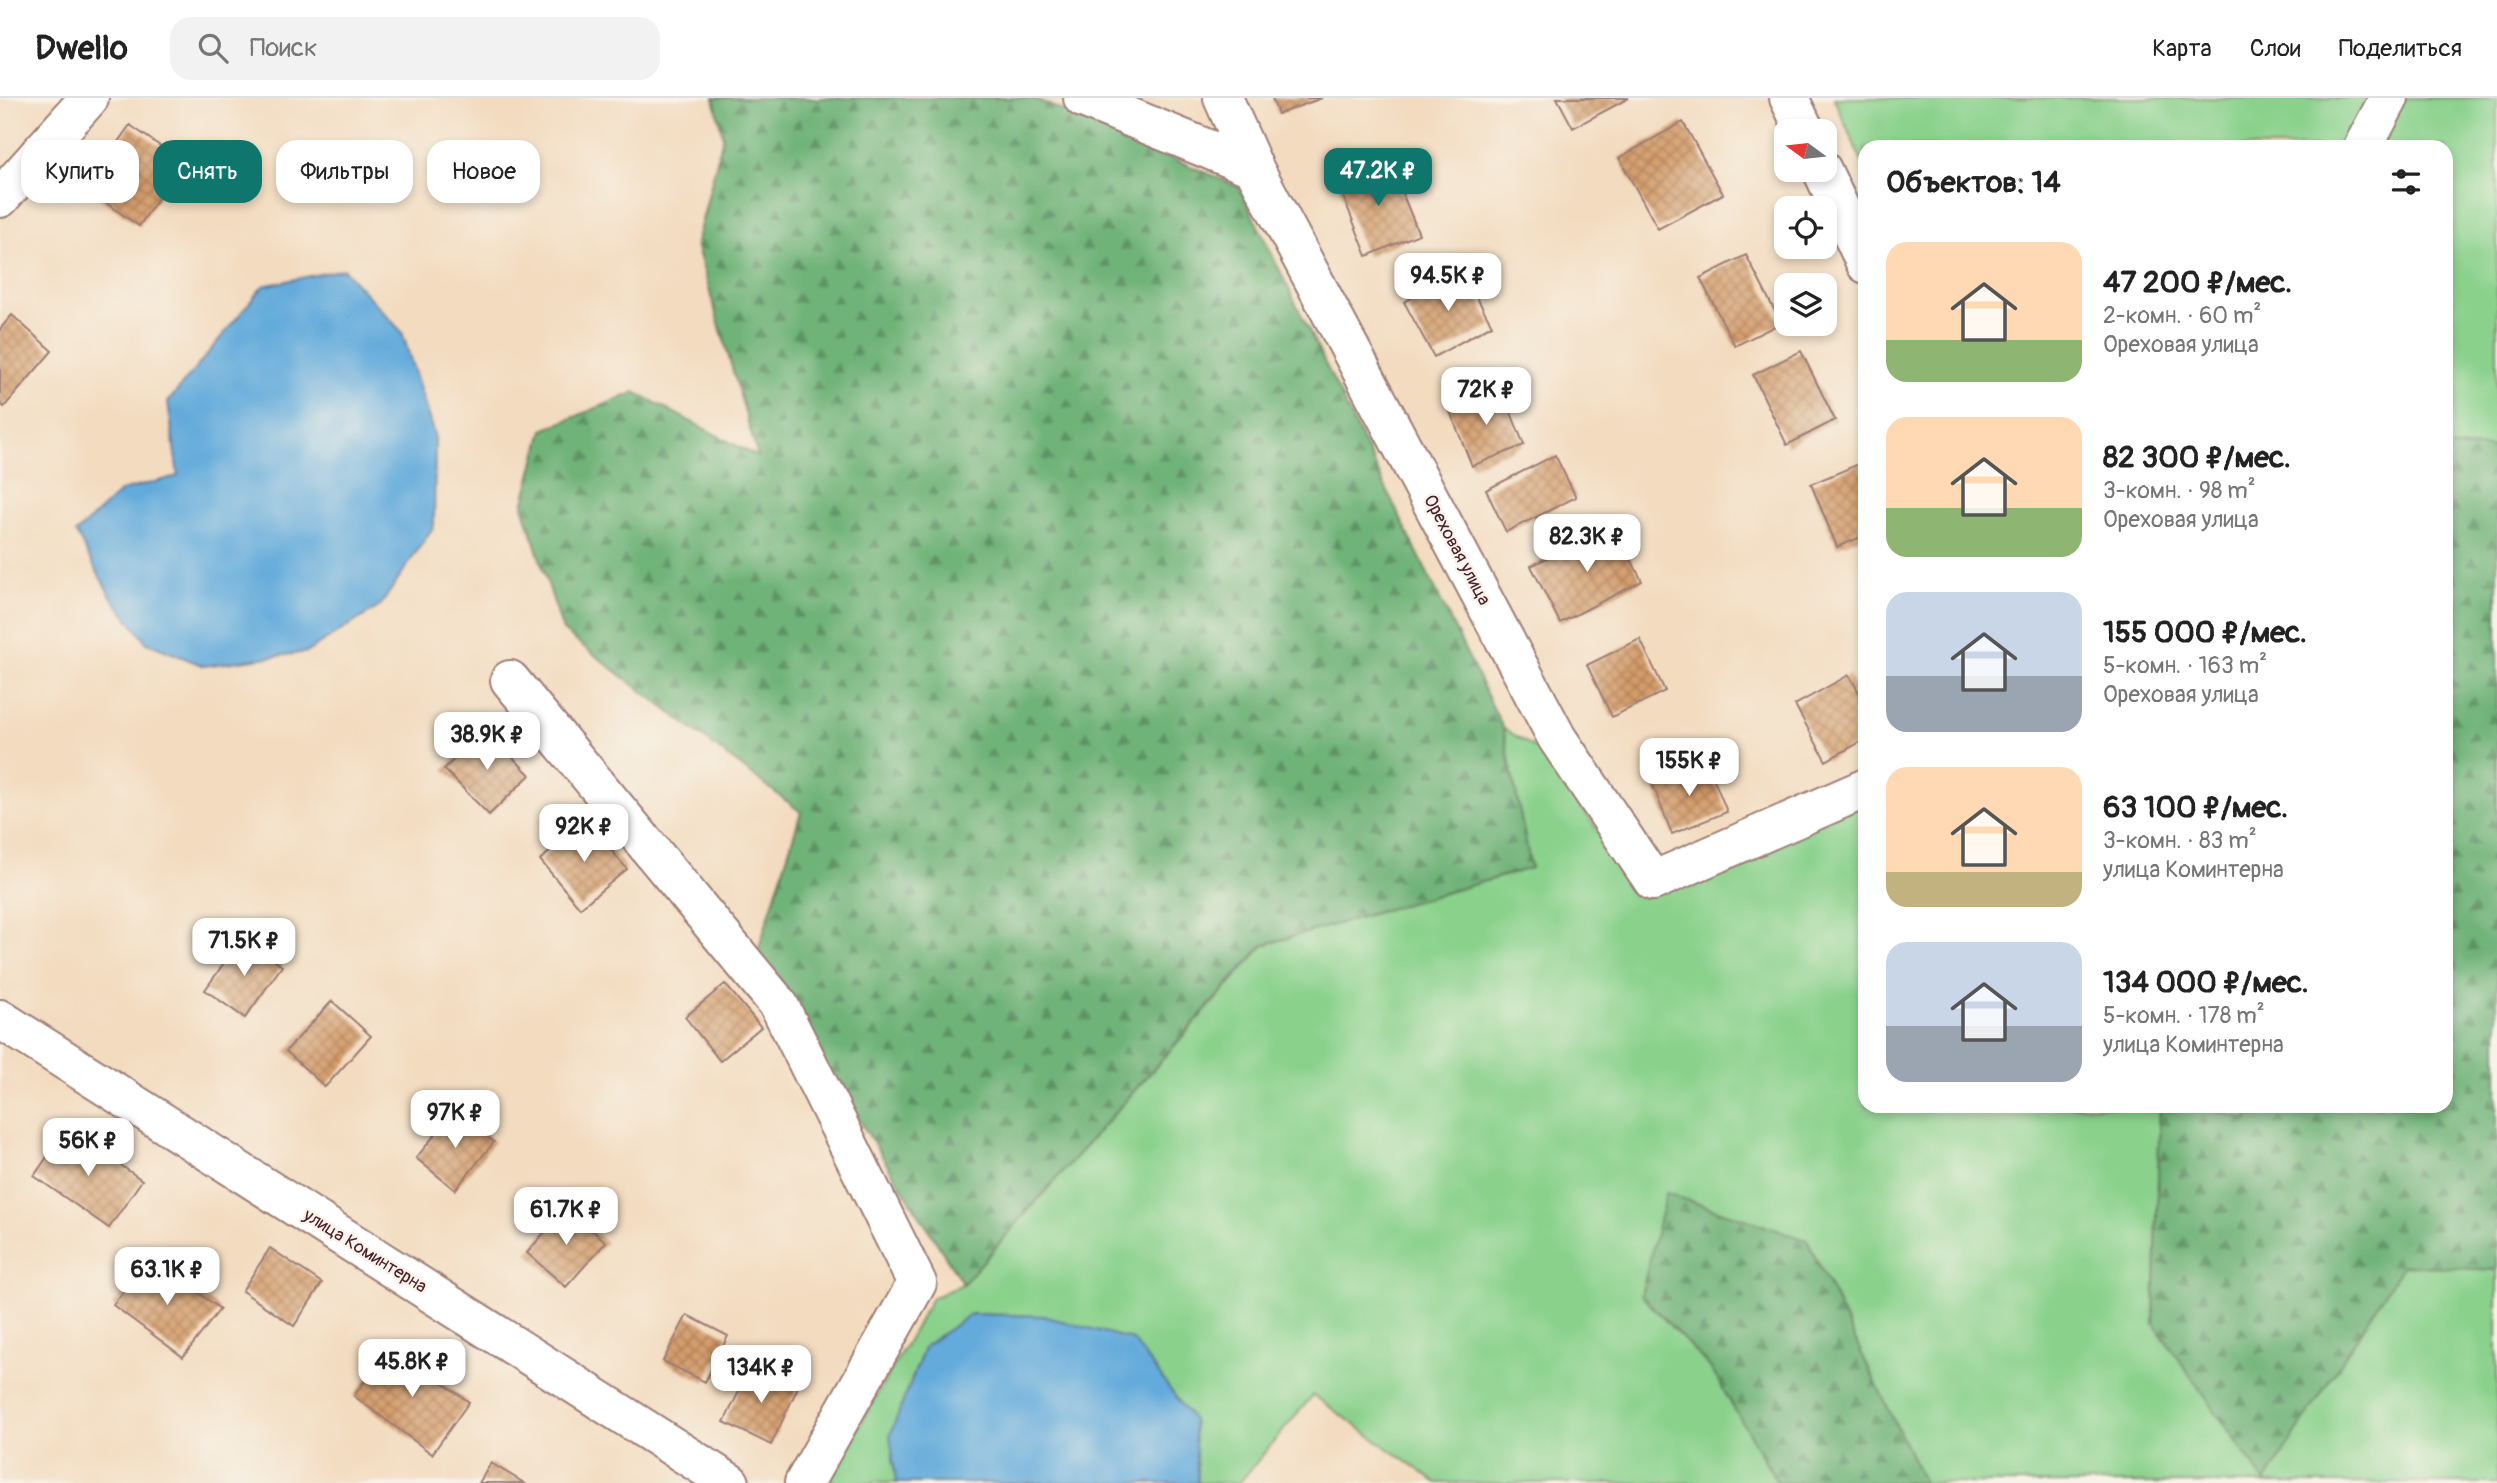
<!DOCTYPE html>
<html lang="ru">
<meta charset="utf-8">
<style>
body{margin:0;font-family:Pangolin,sans-serif;background:#f2f2f2;color:#222;height:100vh;display:flex;flex-direction:column;font-size:26px;white-space:nowrap}
*{box-sizing:border-box;margin:0}
p{font-size:23px;color:#767676}
.icon{flex:none;width:38px;height:38px;fill:none;stroke:currentColor;stroke-width:2;stroke-linecap:round;stroke-linejoin:round}
.map{position:relative;flex:1;overflow:hidden}
.drawer{position:absolute;left:1858px;top:42px;width:595px;height:973px;display:flex;flex-direction:column;background:#fff;border-radius:21px;box-shadow:0 4px 10px #0003}
.drawer>*{flex:none}
.banner{position:absolute;left:21px;top:42px;width:665px;height:63px;display:flex;gap:14px}
.needle{width:46px;rotate:285deg}
.fabs{position:absolute;left:1774px;top:21px;display:grid;gap:14px}
.fabs a{display:grid;place-items:center;width:63px;height:63px;border-radius:14px;background:#fff;box-shadow:0 4px 10px #0003;font-size:35px}
.price{position:absolute;translate:-50% -60px;padding:0 16px;border-radius:14px;background:#fff;color:#222;font-size:23px;line-height:46px;filter:drop-shadow(0 2px 4px #0008)}
.price::after{content:'';position:absolute;left:50%;top:42px;width:21px;height:16px;margin-left:-10px;background:inherit;clip-path:polygon(0 0,100% 0,50% 100%)}
.price.selected{background:#0f766e;color:#fff}
ul{padding:0;list-style:none}
li{display:flex;align-items:center;gap:21px;height:175px;padding:0 28px}
li span{display:grid;place-items:center;flex:none;width:196px;height:140px;border-radius:21px;color:#555}
li>.icon{margin-inline-start:auto}
span .icon{width:84px;height:84px;fill:#fffc;stroke-width:1}
li b{font-size:30px}
h2{display:flex;justify-content:space-between;align-items:center;height:84px;padding:0 28px;font-size:30px}
.chip{padding:0 24px;border-radius:21px;background:#fff;box-shadow:0 4px 10px #0003;font-size:24px;line-height:63px}
.chip.selected{background:#0f766e;color:#fff}
header{display:flex;align-items:center;gap:42px;box-sizing:border-box;height:98px;padding:0 35px;background:#fff;border-bottom:2px solid #e0e0e0}
header strong{font-size:33px}
nav{display:flex;gap:38px;margin-inline-start:auto;font-size:24px}
.search{width:490px;height:63px;background:#f2f2f2;display:flex;align-items:center;gap:18px;box-sizing:border-box;padding:0 24px;border-radius:21px;color:#767676;font-size:26px}
.map>svg:first-child{display:block}
.grass{fill:#8ad18c;stroke:#6a785c;stroke-width:2}
.forest{fill:url(#forest-firs);stroke:#5c6952;stroke-width:2}
.water{fill:#64abdb;stroke:#576583;stroke-width:2}
.building{fill:url(#building-cross-hatch)}
.lines{fill:none;stroke-linecap:round;stroke-linejoin:round}
.minor-casing{stroke:#9e7d75;stroke-width:42}
.minor{stroke:#fff;stroke-width:38}
.labels{text-anchor:middle;dominant-baseline:central;stroke-width:5;stroke-linejoin:round;paint-order:stroke}
.street-label{font-size:18px;fill:#4a1f2b;stroke:#f7f3e8}
</style>
<header>
<strong>Dwello</strong>
<div class="search"><svg class="icon" aria-label="search" viewBox="0 0 24 24"><circle cx="10" cy="10" r="6"/><path d="M15 15l6 6"/></svg>Поиск</div>
<nav><a>Карта</a><a>Слои</a><a>Поделиться</a></nav>
</header>
<div class="map">
<svg width="2497" height="1385" viewBox="0 0 2497 1385">
<defs>
<pattern id="forest-firs" width="22" height="20" patternUnits="userSpaceOnUse" patternTransform="scale(1.75)"><rect width="22" height="20" fill="#6fb378"/><path d="M5 1l3.5 6h-7zM16 11l3.5 6h-7z" fill="#5d9163"/></pattern>
<pattern id="building-cross-hatch" width="8" height="8" patternUnits="userSpaceOnUse" patternTransform="scale(1.75)"><rect width="8" height="8" fill="#d49c6a"/><path d="M0 0l8 8M0 8l8-8" fill="none" stroke="#ae7f57"/></pattern>
</defs>
<rect width="100%" height="100%" fill="#f7f3e8"/>
<filter id="ink" filterUnits="userSpaceOnUse"><feTurbulence type="fractalNoise" baseFrequency=".0143" numOctaves="2"/><feDisplacementMap in="SourceGraphic" scale="14" xChannelSelector="R" yChannelSelector="G"/><feConvolveMatrix kernelMatrix="1 2 1 2 8 2 1 2 1" color-interpolation-filters="sRGB"/></filter>
<filter id="wash" filterUnits="userSpaceOnUse"><feTurbulence type="fractalNoise" baseFrequency=".00686" numOctaves="4" result="noise"/><feDisplacementMap in="SourceGraphic" scale="28" xChannelSelector="R" yChannelSelector="G"/><feGaussianBlur stdDeviation="1.57" result="paint"/><feColorMatrix in="noise" values="0 0 0 0 0 0 0 0 0 0 0 0 0 0 0 0 0 1.4 0 .05"/><feComposite in="paint" operator="in"/></filter>
<g filter="url(#wash)">
<rect width="100%" height="100%" fill="#f3dbbf"/>
<!-- grass -->
<path class="grass" d="M1834,0H2497V349L2447,350L2446,49H1866L1865,71Z
M1503,630L1543,655L1645,799L1865,705L1866,1008H2160L2154,1226L2265,1383L2403,1167L2497,1172V1385H1924L1807,1142L1641,1197L1710,1269L1778,1385H1437L1313,1297L1239,1385H1198L1193,1322L1043,1218L971,1216L925,1248L891,1337L896,1385H827L932,1200L963,1186L1264,847L1530,770Z
M2195,1008H2247L2248,1022Z"/>
<!-- forest -->
<path class="forest" d="M714,0H1033L1239,89L1503,630L1531,770L1263,847L963,1186L756,859L801,714L563,533L523,408L543,332L635,294L758,359L696,146L723,39Z
M2497,349V1172L2403,1167L2265,1384L2154,1226L2160,1008H2195L2248,1022L2247,1008H2446L2447,350Z
M1666,1095L1807,1142L1924,1385H1778L1710,1269L1641,1197Z"/>
<!-- water -->
<path class="water" d="M343,171L402,234L435,340L434,428L380,508L307,554L204,568L147,545L110,497L76,435L121,393L178,378L168,304L263,188Z
M971,1216L1043,1218L1133,1242L1193,1322L1198,1385H896L890,1337L925,1248Z"/>
<g id="blocks">
<!-- building -->
<path class="building" d="M1272,0H1322L1278,16Z
M1557,0H1629L1573,30Z
M1683,24L1723,96L1658,131L1619,60Z
M130,27L183,64L139,128L85,90Z
M1389,63L1419,136L1367,158L1337,83Z
M1746,157L1781,225L1735,248L1700,180Z
M1461,171L1492,227L1434,259L1404,204Z
M12,217L52,253L4,309L0,305V231Z
M1801,253L1835,322L1787,347L1753,277Z
M1501,290L1524,347L1472,368L1449,311Z
M1555,357L1576,399L1506,434L1486,392Z
M1866,363V437L1837,449L1811,386Z
M1613,426L1642,483L1560,525L1531,468Z
M1640,541L1665,593L1612,619L1587,567Z
M1849,577L1866,607V641L1826,663L1795,607Z
M485,631L530,677L489,717L444,671Z
M1707,664L1727,714L1672,736L1652,685Z
M587,723L627,771L580,810L540,762Z
M242,840L282,868L245,920L205,892Z
M725,886L761,929L720,963L685,919Z
M332,903L371,938L325,989L286,953Z
M455,1012L494,1044L455,1092L416,1060Z
M67,1030L142,1082L109,1130L34,1078Z
M566,1109L606,1144L566,1189L527,1155Z
M270,1150L322,1185L294,1228L242,1193Z
M150,1159L220,1211L183,1259L113,1207Z
M687,1217L728,1238L705,1284L663,1263Z
M391,1247L469,1304L432,1356L354,1298Z
M752,1267L798,1289L771,1347L724,1324Z
M491,1365L524,1385H479Z"/>
</g>
</g>
<g filter="url(#ink)">
<use href="#blocks" fill-opacity="0" stroke="#9e7d75" stroke-width="2"/>
<g class="lines">
<!-- minor casing -->
<g class="minor-casing">
<path id="minor" d="M1083,0L1254,70L1557,640L1653,783L1866,690
M1223,0L1254,70
M1789,0L1805,33
M2363,49L2389,0
M1822,72L1866,166
M0,100L89,0
M510,582L779,907L917,1185L804,1385
M0,921L730,1385"/>
</g>
<!-- minor -->
<use href="#minor" class="minor"/>
</g>
</g>
<g class="labels">
<!-- street labels -->
<g class="street-label">
<text transform="translate(1457 452) rotate(62)">Ореховая улица</text>
<text transform="translate(365 1153) rotate(32)">улица Коминтерна</text>
</g>
</g>
</svg>
<div class="fabs">
<a><svg class="needle" viewBox="-14 -14 28 28"><path d="M0-13l5 13h-10z" fill="#e53935"/><path d="M0 13l5-13h-10z" fill="#767676"/></svg></a>
<a><svg class="icon" aria-label="locate" viewBox="0 0 24 24"><circle cx="12" cy="12" r="6"/><path d="M12 2v4M12 18v4M2 12h4M18 12h4"/></svg></a>
<a><svg class="icon" aria-label="layers" viewBox="0 0 24 24"><path d="M12 4l9 5-9 5-9-5zM3 14l9 5 9-5"/></svg></a>
</div>
<b class="price selected" style="left:1378px;top:110px">47.2K ₽</b>
<b class="price" style="left:1448px;top:215px">94.5K ₽</b>
<b class="price" style="left:1486px;top:329px">72K ₽</b>
<b class="price" style="left:1587px;top:476px">82.3K ₽</b>
<b class="price" style="left:487px;top:674px">38.9K ₽</b>
<b class="price" style="left:1689px;top:700px">155K ₽</b>
<b class="price" style="left:584px;top:766px">92K ₽</b>
<b class="price" style="left:244px;top:880px">71.5K ₽</b>
<b class="price" style="left:455px;top:1052px">97K ₽</b>
<b class="price" style="left:88px;top:1080px">56K ₽</b>
<b class="price" style="left:566px;top:1149px">61.7K ₽</b>
<b class="price" style="left:167px;top:1209px">63.1K ₽</b>
<b class="price" style="left:412px;top:1301px">45.8K ₽</b>
<b class="price" style="left:761px;top:1307px">134K ₽</b>
<div class="banner">
<a class="chip">Купить</a>
<a class="chip selected">Снять</a>
<a class="chip">Фильтры</a>
<a class="chip">Новое</a>
</div>
<section class="drawer">
<h2>Объектов: 14<svg class="icon" aria-label="filters" viewBox="0 0 24 24"><path d="M4 7h16M4 17h16"/><circle cx="9" cy="7" r="2"/><circle cx="15" cy="17" r="2"/></svg></h2>
<ul>
<li><span style="background:linear-gradient(#ffd9b3 70%,#8fb573 0)"><svg class="icon" aria-label="home" viewBox="0 0 24 24"><path d="M3 11l9-7 9 7M6 9v11h12V9"/></svg></span><div><b>47 200 ₽/мес.</b><p>2-комн. · 60 m²</p><p>Ореховая улица</p></div></li>
<li><span style="background:linear-gradient(#ffd9b3 65%,#8fb573 0)"><svg class="icon" aria-label="home" viewBox="0 0 24 24"><path d="M3 11l9-7 9 7M6 9v11h12V9"/></svg></span><div><b>82 300 ₽/мес.</b><p>3-комн. · 98 m²</p><p>Ореховая улица</p></div></li>
<li><span style="background:linear-gradient(#c9d6e8 60%,#9aa5b1 0)"><svg class="icon" aria-label="home" viewBox="0 0 24 24"><path d="M3 11l9-7 9 7M6 9v11h12V9"/></svg></span><div><b>155 000 ₽/мес.</b><p>5-комн. · 163 m²</p><p>Ореховая улица</p></div></li>
<li><span style="background:linear-gradient(#ffd9b3 75%,#c2b280 0)"><svg class="icon" aria-label="home" viewBox="0 0 24 24"><path d="M3 11l9-7 9 7M6 9v11h12V9"/></svg></span><div><b>63 100 ₽/мес.</b><p>3-комн. · 83 m²</p><p>улица Коминтерна</p></div></li>
<li><span style="background:linear-gradient(#c9d6e8 60%,#9aa5b1 0)"><svg class="icon" aria-label="home" viewBox="0 0 24 24"><path d="M3 11l9-7 9 7M6 9v11h12V9"/></svg></span><div><b>134 000 ₽/мес.</b><p>5-комн. · 178 m²</p><p>улица Коминтерна</p></div></li>
</ul>
</section>
</div>
